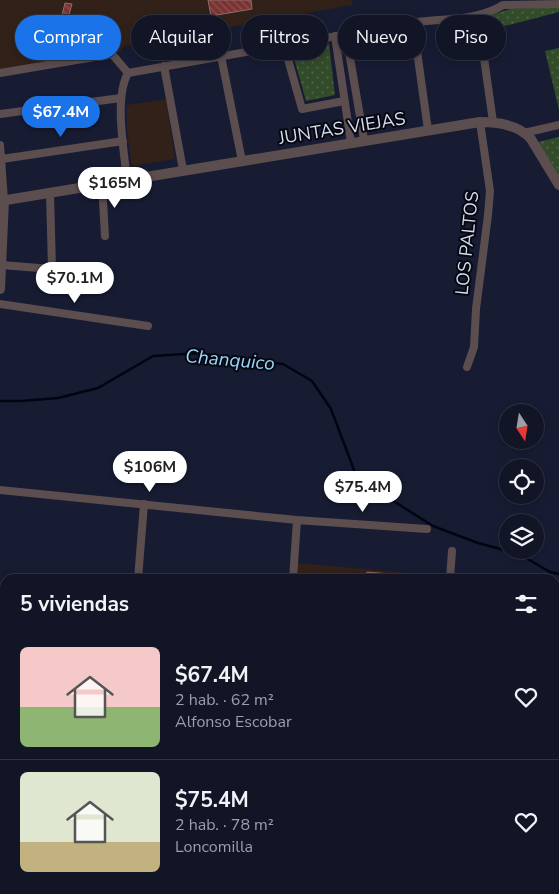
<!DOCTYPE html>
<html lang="es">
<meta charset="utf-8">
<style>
body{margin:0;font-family:"Nunito Sans",sans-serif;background:#1e2232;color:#f1f3f6;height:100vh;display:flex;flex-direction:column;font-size:19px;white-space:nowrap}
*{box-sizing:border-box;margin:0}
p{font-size:16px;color:#9c9fa7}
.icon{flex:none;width:28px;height:28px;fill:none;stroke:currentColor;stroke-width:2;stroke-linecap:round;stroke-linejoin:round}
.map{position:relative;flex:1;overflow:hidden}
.side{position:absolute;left:0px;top:574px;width:560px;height:321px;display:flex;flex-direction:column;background:#111526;border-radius:15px 15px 0 0;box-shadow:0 2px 8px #0003,0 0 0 1px #303443}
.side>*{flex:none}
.top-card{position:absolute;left:15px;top:15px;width:530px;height:45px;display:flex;gap:10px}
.needle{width:32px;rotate:168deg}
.controls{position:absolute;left:499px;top:404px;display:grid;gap:10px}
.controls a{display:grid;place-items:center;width:45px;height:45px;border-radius:50%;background:#111526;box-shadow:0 2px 8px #0003,0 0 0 1px #303443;font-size:25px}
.price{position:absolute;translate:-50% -42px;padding:0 11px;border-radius:18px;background:#fff;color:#222;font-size:16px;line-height:32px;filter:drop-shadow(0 1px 2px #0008)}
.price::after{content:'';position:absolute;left:50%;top:30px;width:15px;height:11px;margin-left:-8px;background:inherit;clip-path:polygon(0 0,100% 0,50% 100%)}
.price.selected{background:#1a73e8;color:#fff}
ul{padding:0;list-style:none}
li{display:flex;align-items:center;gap:15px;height:125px;padding:0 20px}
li+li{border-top:1px solid #303443}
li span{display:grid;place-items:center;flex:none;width:140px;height:100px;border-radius:8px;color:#555}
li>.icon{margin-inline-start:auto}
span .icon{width:60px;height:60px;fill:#fffc;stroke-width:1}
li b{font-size:21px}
h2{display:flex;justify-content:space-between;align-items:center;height:60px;padding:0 20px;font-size:21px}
.pill{padding:0 18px;border-radius:22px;background:#111526;box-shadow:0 2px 8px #0003,0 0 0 1px #303443;font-size:18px;line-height:45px}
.pill.selected{background:#1a73e8;color:#fff}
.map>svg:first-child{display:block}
.education{fill:#312119}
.park{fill:url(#park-dots)}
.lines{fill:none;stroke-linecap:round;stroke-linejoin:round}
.stream{stroke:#000611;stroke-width:2.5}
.building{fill:url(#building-back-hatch);stroke:#906d6a}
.minor{stroke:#5c4d4f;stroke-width:8}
.tertiary{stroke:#5c4d4f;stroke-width:10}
.labels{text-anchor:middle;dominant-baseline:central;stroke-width:4;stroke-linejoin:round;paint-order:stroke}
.street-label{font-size:18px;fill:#d7dcec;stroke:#050711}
.water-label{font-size:19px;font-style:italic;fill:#9bd7fa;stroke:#050711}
</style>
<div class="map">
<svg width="559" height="894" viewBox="0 0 559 894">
<defs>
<pattern id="park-dots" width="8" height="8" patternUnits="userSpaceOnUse" patternTransform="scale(1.25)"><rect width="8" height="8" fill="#324b29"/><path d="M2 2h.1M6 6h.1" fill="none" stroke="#4f6448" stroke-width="1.8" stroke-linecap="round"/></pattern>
<pattern id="building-back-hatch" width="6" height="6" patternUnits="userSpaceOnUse" patternTransform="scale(1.25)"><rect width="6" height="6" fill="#7a3332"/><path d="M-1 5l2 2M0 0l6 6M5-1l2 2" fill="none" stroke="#8c5050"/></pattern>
</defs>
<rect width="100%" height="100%" fill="#171c33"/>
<!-- education -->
<path class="education" d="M0,0H352V5L124,46L120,52L0,72Z
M166,99L175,159L132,166L127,131V105Z
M297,563L443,576V579H296Z"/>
<!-- park -->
<path class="park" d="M559,7V12L493,29L496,47L485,50L482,18L510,9Z
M329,44L335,95L306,101L292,51Z
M559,48V110L545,51Z
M559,137V176L538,142Z
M117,890H260V894H117Z"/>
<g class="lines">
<!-- stream -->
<path class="stream" d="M0,401H21L58,398L98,388L153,356L200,353L230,359L283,364L312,381L331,409L357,478L433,526L478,543L519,554L550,572L559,574"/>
</g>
<!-- building -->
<path class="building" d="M208,0H251L252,9L211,16Z
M65,3L72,4L68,18L73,49L62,51L57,16L62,15Z
M187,15L188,25L153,28L152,18Z
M367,572L390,574V579H366Z"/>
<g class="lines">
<!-- minor -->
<path class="minor" d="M478,15L493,122
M413,22L428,130
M346,34L364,140
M335,36L351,143
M284,45L302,109L344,101
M221,56L242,161
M164,66L183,170
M0,73L112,54L128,73C114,98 124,150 127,180
M128,73C222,56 316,39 410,23C441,18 476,22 503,5L559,4
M0,114L121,98
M524,133L559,125
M0,145L4,200
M2,159L123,141
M102,184L105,236
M1,265L52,269L50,193
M0,304L148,326
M467,367L474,347L476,309L488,215L490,191L480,122
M0,490L297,520L427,529
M138,579L144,504
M293,579L297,520
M450,579L452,551
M112,894V890
M266,894V890
M426,894L427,890"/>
<!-- tertiary -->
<path class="tertiary" d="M0,201L480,122C498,122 519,125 531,139L559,185
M0,289L4,200
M0,650H5
M555,695L559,696
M0,807H5
M555,855H559"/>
</g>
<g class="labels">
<!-- street labels -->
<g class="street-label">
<text transform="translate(342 128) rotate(-9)">JUNTAS VIEJAS</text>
<text transform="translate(467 243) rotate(-84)">LOS PALTOS</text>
</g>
<!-- water labels -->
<g class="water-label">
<text transform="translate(230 360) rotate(5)">Chanquico</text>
</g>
</g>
</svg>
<div class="controls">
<a><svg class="needle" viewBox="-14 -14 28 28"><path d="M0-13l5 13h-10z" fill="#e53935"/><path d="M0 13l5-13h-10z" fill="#9c9fa7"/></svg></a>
<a><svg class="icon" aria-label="locate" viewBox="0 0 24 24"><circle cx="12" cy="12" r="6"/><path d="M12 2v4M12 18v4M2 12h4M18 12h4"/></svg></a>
<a><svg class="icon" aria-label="layers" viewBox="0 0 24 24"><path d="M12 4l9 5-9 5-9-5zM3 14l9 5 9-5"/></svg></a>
</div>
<b class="price selected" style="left:61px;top:138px">$67.4M</b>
<b class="price" style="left:115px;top:209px">$165M</b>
<b class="price" style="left:75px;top:304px">$70.1M</b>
<b class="price" style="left:150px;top:493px">$106M</b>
<b class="price" style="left:363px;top:513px">$75.4M</b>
<div class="top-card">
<a class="pill selected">Comprar</a>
<a class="pill">Alquilar</a>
<a class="pill">Filtros</a>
<a class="pill">Nuevo</a>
<a class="pill">Piso</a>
</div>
<section class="side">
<h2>5 viviendas<svg class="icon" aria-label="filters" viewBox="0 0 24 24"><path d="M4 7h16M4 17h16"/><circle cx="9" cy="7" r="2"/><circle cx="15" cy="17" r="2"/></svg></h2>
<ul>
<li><span style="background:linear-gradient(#f6c9c9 60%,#8fb573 0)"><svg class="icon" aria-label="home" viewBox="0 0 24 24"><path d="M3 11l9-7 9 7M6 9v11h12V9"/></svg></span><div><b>$67.4M</b><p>2 hab. · 62 m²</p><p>Alfonso Escobar</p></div><svg class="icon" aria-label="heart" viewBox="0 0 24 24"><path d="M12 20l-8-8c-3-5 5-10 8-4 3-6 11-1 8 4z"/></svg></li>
<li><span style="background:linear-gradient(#dfe7d0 70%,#c2b280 0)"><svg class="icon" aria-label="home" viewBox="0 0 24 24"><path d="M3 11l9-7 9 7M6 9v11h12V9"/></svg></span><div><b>$75.4M</b><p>2 hab. · 78 m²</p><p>Loncomilla</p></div><svg class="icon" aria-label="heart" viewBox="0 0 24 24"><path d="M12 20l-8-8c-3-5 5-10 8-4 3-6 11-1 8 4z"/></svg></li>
</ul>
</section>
</div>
